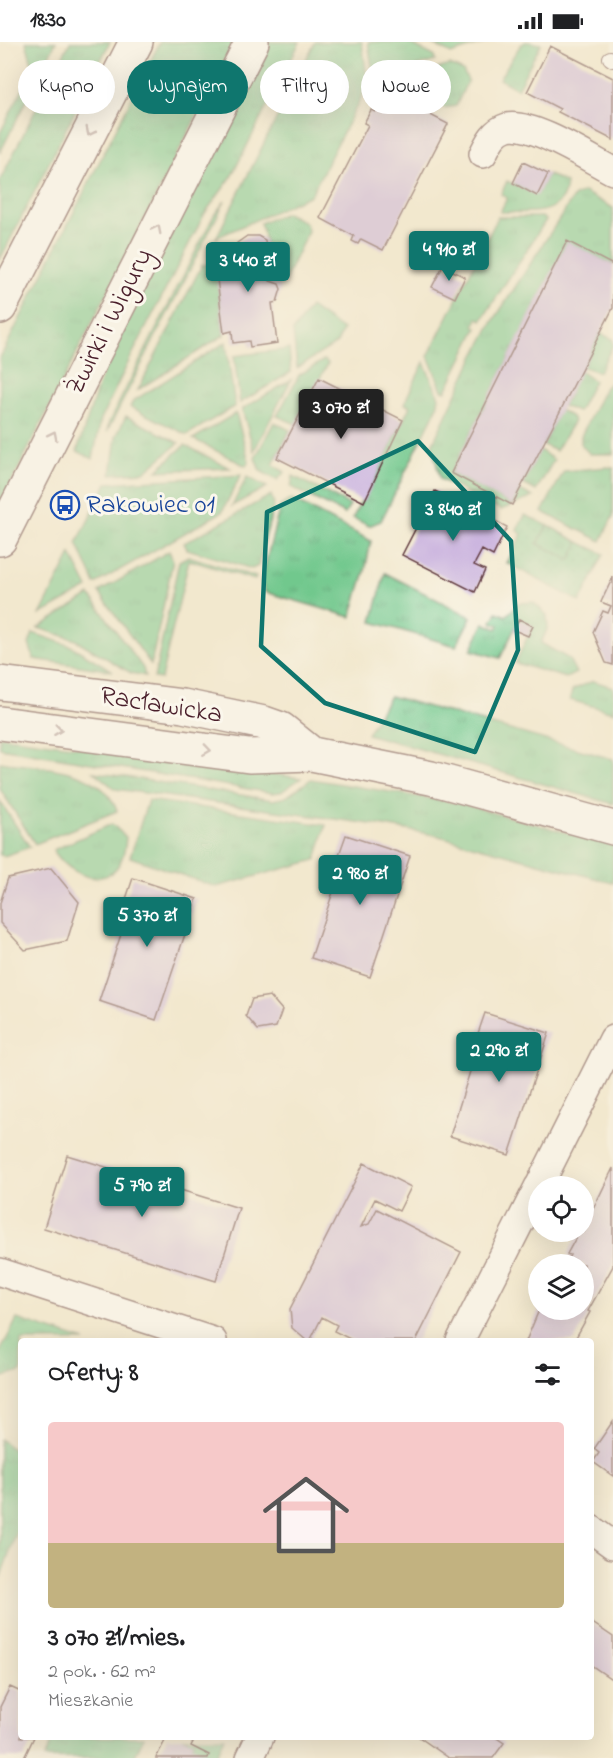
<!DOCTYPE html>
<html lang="pl">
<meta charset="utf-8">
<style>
body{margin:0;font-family:"Indie Flower",sans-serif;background:#f6f6f6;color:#202124;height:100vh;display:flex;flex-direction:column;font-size:22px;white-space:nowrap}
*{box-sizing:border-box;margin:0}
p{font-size:20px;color:#757577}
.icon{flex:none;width:33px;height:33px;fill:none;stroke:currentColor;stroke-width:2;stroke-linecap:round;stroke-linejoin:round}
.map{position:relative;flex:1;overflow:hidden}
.details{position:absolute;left:18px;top:1296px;width:576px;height:402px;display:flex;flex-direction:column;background:#fff;border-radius:6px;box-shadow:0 6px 24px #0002}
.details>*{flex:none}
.hud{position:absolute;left:18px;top:18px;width:578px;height:54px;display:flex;gap:12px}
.tools{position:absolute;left:528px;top:1134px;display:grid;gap:12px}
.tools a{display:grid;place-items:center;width:66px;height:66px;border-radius:50%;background:#fff;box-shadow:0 6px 24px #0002;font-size:30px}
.price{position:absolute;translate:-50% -51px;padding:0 14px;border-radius:6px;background:#0f766e;color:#fff;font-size:20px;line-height:39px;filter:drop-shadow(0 2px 3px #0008)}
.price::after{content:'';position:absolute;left:50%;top:36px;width:18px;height:14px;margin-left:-9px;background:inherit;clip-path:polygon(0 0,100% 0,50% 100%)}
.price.on{background:#222;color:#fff}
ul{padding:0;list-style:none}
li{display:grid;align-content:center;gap:12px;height:318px;padding:0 30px}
li span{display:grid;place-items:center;height:186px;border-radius:6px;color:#555}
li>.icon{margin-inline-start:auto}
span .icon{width:108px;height:108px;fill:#fffc;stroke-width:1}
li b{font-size:26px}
h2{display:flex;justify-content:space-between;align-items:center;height:72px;padding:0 30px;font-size:26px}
.chip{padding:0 21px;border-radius:27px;background:#fff;box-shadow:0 6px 24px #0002;font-size:21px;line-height:54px}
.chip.on{background:#0f766e;color:#fff}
.status{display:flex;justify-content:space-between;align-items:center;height:42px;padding:0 30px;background:#fff;direction:ltr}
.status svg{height:16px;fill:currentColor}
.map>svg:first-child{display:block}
.grass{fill:url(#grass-tufts);stroke:#5e745c;stroke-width:1.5}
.garden{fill:url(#garden-dots);stroke:#5e745c;stroke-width:1.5}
.building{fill:#c6adde}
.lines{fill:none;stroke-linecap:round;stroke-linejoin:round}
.lane-casing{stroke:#633d43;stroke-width:16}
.street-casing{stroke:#633d43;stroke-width:30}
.secondary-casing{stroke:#633d43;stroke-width:36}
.lane{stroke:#fff;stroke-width:14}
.street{stroke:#fff;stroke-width:27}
.secondary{stroke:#fff;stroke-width:33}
.oneway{stroke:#ae9aa0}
.marked{fill:none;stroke:#0f766e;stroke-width:4.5;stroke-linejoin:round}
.labels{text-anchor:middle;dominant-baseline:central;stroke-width:6;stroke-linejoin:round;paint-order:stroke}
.street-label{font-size:27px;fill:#4a1f2b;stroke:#fbf7ec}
.transit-label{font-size:27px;fill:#164399;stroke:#fbf7ec;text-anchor:start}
</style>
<div class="status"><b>18:30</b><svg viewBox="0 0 49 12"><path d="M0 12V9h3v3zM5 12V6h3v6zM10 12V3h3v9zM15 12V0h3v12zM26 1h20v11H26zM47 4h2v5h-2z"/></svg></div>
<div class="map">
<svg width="613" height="1716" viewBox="0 0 613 1716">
<defs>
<pattern id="grass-tufts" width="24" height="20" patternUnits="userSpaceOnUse" patternTransform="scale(1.5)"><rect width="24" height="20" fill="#71c88d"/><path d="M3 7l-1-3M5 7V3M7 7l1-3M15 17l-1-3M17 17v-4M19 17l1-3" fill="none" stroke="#63ab7a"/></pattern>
<pattern id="garden-dots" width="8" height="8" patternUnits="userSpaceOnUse" patternTransform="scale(1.5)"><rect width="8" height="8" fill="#71c88d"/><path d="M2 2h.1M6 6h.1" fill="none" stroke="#63ab7a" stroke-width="1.8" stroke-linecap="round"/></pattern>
</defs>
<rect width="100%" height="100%" fill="#fbf7ec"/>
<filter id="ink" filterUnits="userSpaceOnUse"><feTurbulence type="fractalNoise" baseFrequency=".0167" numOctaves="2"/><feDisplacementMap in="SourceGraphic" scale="12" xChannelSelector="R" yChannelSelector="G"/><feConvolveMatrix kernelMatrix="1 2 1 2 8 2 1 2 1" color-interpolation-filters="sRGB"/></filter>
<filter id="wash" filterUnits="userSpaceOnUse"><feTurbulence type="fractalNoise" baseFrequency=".008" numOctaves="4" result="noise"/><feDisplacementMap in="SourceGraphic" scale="24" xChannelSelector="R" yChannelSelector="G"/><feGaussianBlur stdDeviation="1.35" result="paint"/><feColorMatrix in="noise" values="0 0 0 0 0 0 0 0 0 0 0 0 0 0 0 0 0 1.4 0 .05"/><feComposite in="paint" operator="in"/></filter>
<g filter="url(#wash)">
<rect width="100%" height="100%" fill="#f2e8ce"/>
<!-- grass -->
<path class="grass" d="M26,0H56L41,30L33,25Z
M70,0H110L0,218V138Z
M160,0H234L0,463V316Z
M268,0H300L230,137L205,171L130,317L101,377L93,417L77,409L105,323Z
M315,0H362L368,42L311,153L216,196Z
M368,0H407L434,14L435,19L382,36L373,31Z
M429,0H488L451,12Z
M526,0L541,2L517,47L499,37L521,2Z
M450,23L463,29L468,38L456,64L444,66L398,43V39Z
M31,30L36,39L0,111V91Z
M548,132L566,141C564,177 526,170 500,170L507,156L501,152L507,139L537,153Z
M584,150L613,166V223L567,200L451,431L512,463L520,448L533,455L501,468L440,437L432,403L473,317L492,281L574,154Z
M225,159L107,390L109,380L214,173Z
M286,171L306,181L308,189L284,240L280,235L269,233L265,198L260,181Z
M498,175H542L546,178L482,278L478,276L474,284L477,286L446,349L442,348L428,314Z
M215,222L224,293L138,348L202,223Z
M310,265L343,288L337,301L297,326L293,289Z
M600,291L612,297L613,303L599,330L583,325Z
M226,300L235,364L187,393L130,365L133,359Z
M289,307L291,330L240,361L234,314Z
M324,318L328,321L296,382L277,374L299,333Z
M424,320L439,355L437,366L381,479L369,484L353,476L361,459H364L410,364L405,362L407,355Z
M580,329L594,339L578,370L563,364Z
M291,338L254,409L242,367Z
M613,339V412H590L581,403V394L605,345Z
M560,368L572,375L574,379L556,409L543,403Z
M236,371L249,419L246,424L193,397Z
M126,374L179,401L144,430L111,432L116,395Z
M274,380L290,388L273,423L285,430L277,438L260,429L255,416Z
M185,403L230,426L156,429Z
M540,408L554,418L536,449L523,442Z
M607,425L613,426V474L601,499L542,470L564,429Z
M241,433L222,470L95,542L77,501L107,441Z
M293,434L350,463L345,472L291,445Z
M247,435L267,445L232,464Z
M271,453L274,462L258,524L252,527L187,507L184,501Z
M291,457L371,499L365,529L351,575L265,550L261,540L280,464Z
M547,483L579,500L571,518L537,502Z
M169,509L173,518L151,623L99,550Z
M71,512L88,546L40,573Z
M188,514L256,535L255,538L189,518L161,637L154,636L179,519Z
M385,531L471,575L456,604L372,580Z
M90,553L143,626L145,634L131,631L76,598L38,586Z
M533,560L547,573L548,585L541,601L569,617L576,631L566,636L515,621L533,584L519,578L500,616L471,608L484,581L497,587L499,583L492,580L497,570L506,574L519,561Z
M33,591L71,604L113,629L34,617L29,602Z
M593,639L613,645V670L570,658L572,648Z
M390,654L613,717V762L367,692Z
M0,694L301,736L281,750L272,751L0,706Z
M0,720C40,726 102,724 117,769L35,802L0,747Z
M94,730L273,758L286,755L311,737L458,761L613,803V841L435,793L378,783L115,747Z
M148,758L326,783L316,818L216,845L130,815Z
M0,759L30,805L4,814L0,813Z
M112,782L126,795C124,849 78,845 53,808Z
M17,1277L85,1299H21V1330L0,1336V1310Z
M0,1397L21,1414V1478L0,1537Z
M54,1695H144L134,1716H44Z
M183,1695H224L215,1716H208L209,1713L191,1704L193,1700Z"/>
<!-- garden -->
<path class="garden" d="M525,473L547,483L538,502L570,518L579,500L604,512L580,560L507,521L522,492L517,488Z"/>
<g id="blocks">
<!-- building -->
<path class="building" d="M550,4L613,36V98L558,70L560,67L527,50Z
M386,50L448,82L383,208L361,197L358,202L352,199L354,194L320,176L368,83L364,81L371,68L375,70Z
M523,120L548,132L537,154L513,141Z
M247,194H258L265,198L270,239L279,242L281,247L277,260L272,261L277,301L250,305L249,299L233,301L232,289L224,291L215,222L224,221L222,209L238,207L237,201Z
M567,199L613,223V266L512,463L451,431Z
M443,224L465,235L455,256L432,245Z
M319,336L403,378L364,460L277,416Z
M435,449L456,459L452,467L483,482L486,474L507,485L493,514L482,508L474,523L485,528L475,550L402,513Z
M613,535V623L606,621L593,590L603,569L608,571L611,564L601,560Z
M519,577L533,584L528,594L514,588Z
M346,793L410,814L370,935L311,916L341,826L335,824Z
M51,826L79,860L67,899L25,908L0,881V861L8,836Z
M133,836L197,857L156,978L99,959L129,868L123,866Z
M270,954L282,968L276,985L258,988L246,974L252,957Z
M485,971L549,991L509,1113L450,1094L472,1023L465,1021L468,1012L475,1014L479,1002L475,1000Z
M67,1113L239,1166L216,1239L44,1186Z
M364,1121L411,1145L399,1169L375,1157L361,1185L369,1182L377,1167L461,1210L416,1299H354L334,1289L337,1283L322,1275L310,1299H307L292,1286L290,1267Z
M613,1126V1224L588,1269L590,1270L574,1299H526L539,1268H584V1222H565L570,1213L567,1212L579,1190H584V1180L592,1164L594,1165Z
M613,1379V1434L593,1420L599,1411L594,1407Z
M591,1580L613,1595V1638L591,1623Z
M10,1645L21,1650V1695H34L24,1716H0V1665Z
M167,1695H183L193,1700L191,1704L209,1713L208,1716H156Z
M419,1695H495L504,1701L493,1716H449Z"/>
</g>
</g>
<g filter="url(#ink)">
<use href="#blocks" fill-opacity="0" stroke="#633d43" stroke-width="1.5"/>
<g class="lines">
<!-- lane casing -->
<g class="lane-casing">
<path id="lane" d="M610,16L613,18"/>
</g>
<!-- street casing -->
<g class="street-casing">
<path id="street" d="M483,112C489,100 494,89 507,85C531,79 590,117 613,129
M539,1144L613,997
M0,1230L213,1299
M460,1299L538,1145
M591,1487L613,1503
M250,1716L260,1695"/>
</g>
<!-- secondary casing -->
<g class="secondary-casing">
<path id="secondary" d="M0,265L136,0
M0,497L252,0
M0,641L183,664L264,681L281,687L312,712
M0,681L249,714L312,712L431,736L613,786"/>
</g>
<!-- lane -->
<use href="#lane" class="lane"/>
<!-- street -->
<use href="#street" class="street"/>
<!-- secondary -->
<use href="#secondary" class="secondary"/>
</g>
<!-- one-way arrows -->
<defs><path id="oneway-chevron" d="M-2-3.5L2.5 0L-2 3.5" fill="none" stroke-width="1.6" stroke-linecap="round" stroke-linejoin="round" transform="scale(1.5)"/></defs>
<g class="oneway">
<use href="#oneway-chevron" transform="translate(90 90) rotate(117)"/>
<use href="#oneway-chevron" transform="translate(157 187) rotate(-63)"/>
<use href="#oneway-chevron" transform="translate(53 393) rotate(-63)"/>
<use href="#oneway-chevron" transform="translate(58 688) rotate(7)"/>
<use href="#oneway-chevron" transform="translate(207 708) rotate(8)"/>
</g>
</g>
<!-- marked area -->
<path d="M0 0H613V1716H0ZM418,399L511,499L518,608L475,710L325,661L261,604L267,470Z" fill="#f2e8ce" fill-opacity=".55" fill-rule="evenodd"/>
<path class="marked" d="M418,399L511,499L518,608L475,710L325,661L261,604L267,470Z"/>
<!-- icons -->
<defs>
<g id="bus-ring" transform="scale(1.5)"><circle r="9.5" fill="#fbf7ec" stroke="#1a4fb4" stroke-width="1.5"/><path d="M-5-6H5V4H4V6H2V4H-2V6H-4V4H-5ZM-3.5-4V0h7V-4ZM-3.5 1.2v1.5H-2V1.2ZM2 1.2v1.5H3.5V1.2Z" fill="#1a4fb4"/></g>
</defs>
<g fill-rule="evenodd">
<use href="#bus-ring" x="65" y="463"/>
</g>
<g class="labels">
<!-- street labels -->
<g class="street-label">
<text transform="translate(110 280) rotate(-63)">Żwirki i Wigury</text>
<text transform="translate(161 664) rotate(9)">Racławicka</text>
</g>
<!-- transit labels -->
<g class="transit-label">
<text x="86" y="463">Rakowiec 01</text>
</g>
</g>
</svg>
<div class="tools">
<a><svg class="icon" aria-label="locate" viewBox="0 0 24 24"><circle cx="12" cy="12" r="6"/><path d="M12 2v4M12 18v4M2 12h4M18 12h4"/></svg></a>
<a><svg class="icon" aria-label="layers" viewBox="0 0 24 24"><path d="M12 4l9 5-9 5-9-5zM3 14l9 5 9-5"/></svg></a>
</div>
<b class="price" style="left:449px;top:240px">4 910 zł</b>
<b class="price" style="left:248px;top:251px">3 440 zł</b>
<b class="price on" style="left:341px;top:398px">3 070 zł</b>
<b class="price" style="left:453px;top:500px">3 840 zł</b>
<b class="price" style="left:360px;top:864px">2 980 zł</b>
<b class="price" style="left:147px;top:906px">5 370 zł</b>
<b class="price" style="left:499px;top:1041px">2 290 zł</b>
<b class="price" style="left:142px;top:1176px">5 790 zł</b>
<div class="hud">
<a class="chip">Kupno</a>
<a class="chip on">Wynajem</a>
<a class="chip">Filtry</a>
<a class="chip">Nowe</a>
</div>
<section class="details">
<h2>Oferty: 8<svg class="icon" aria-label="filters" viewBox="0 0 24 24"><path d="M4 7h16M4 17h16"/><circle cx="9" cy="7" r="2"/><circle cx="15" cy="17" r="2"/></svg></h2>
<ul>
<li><span style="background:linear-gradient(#f6c9c9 65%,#c2b280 0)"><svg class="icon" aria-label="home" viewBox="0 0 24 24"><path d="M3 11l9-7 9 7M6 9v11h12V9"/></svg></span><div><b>3 070 zł/mies.</b><p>2 pok. · 62 m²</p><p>Mieszkanie</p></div></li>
</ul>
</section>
</div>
